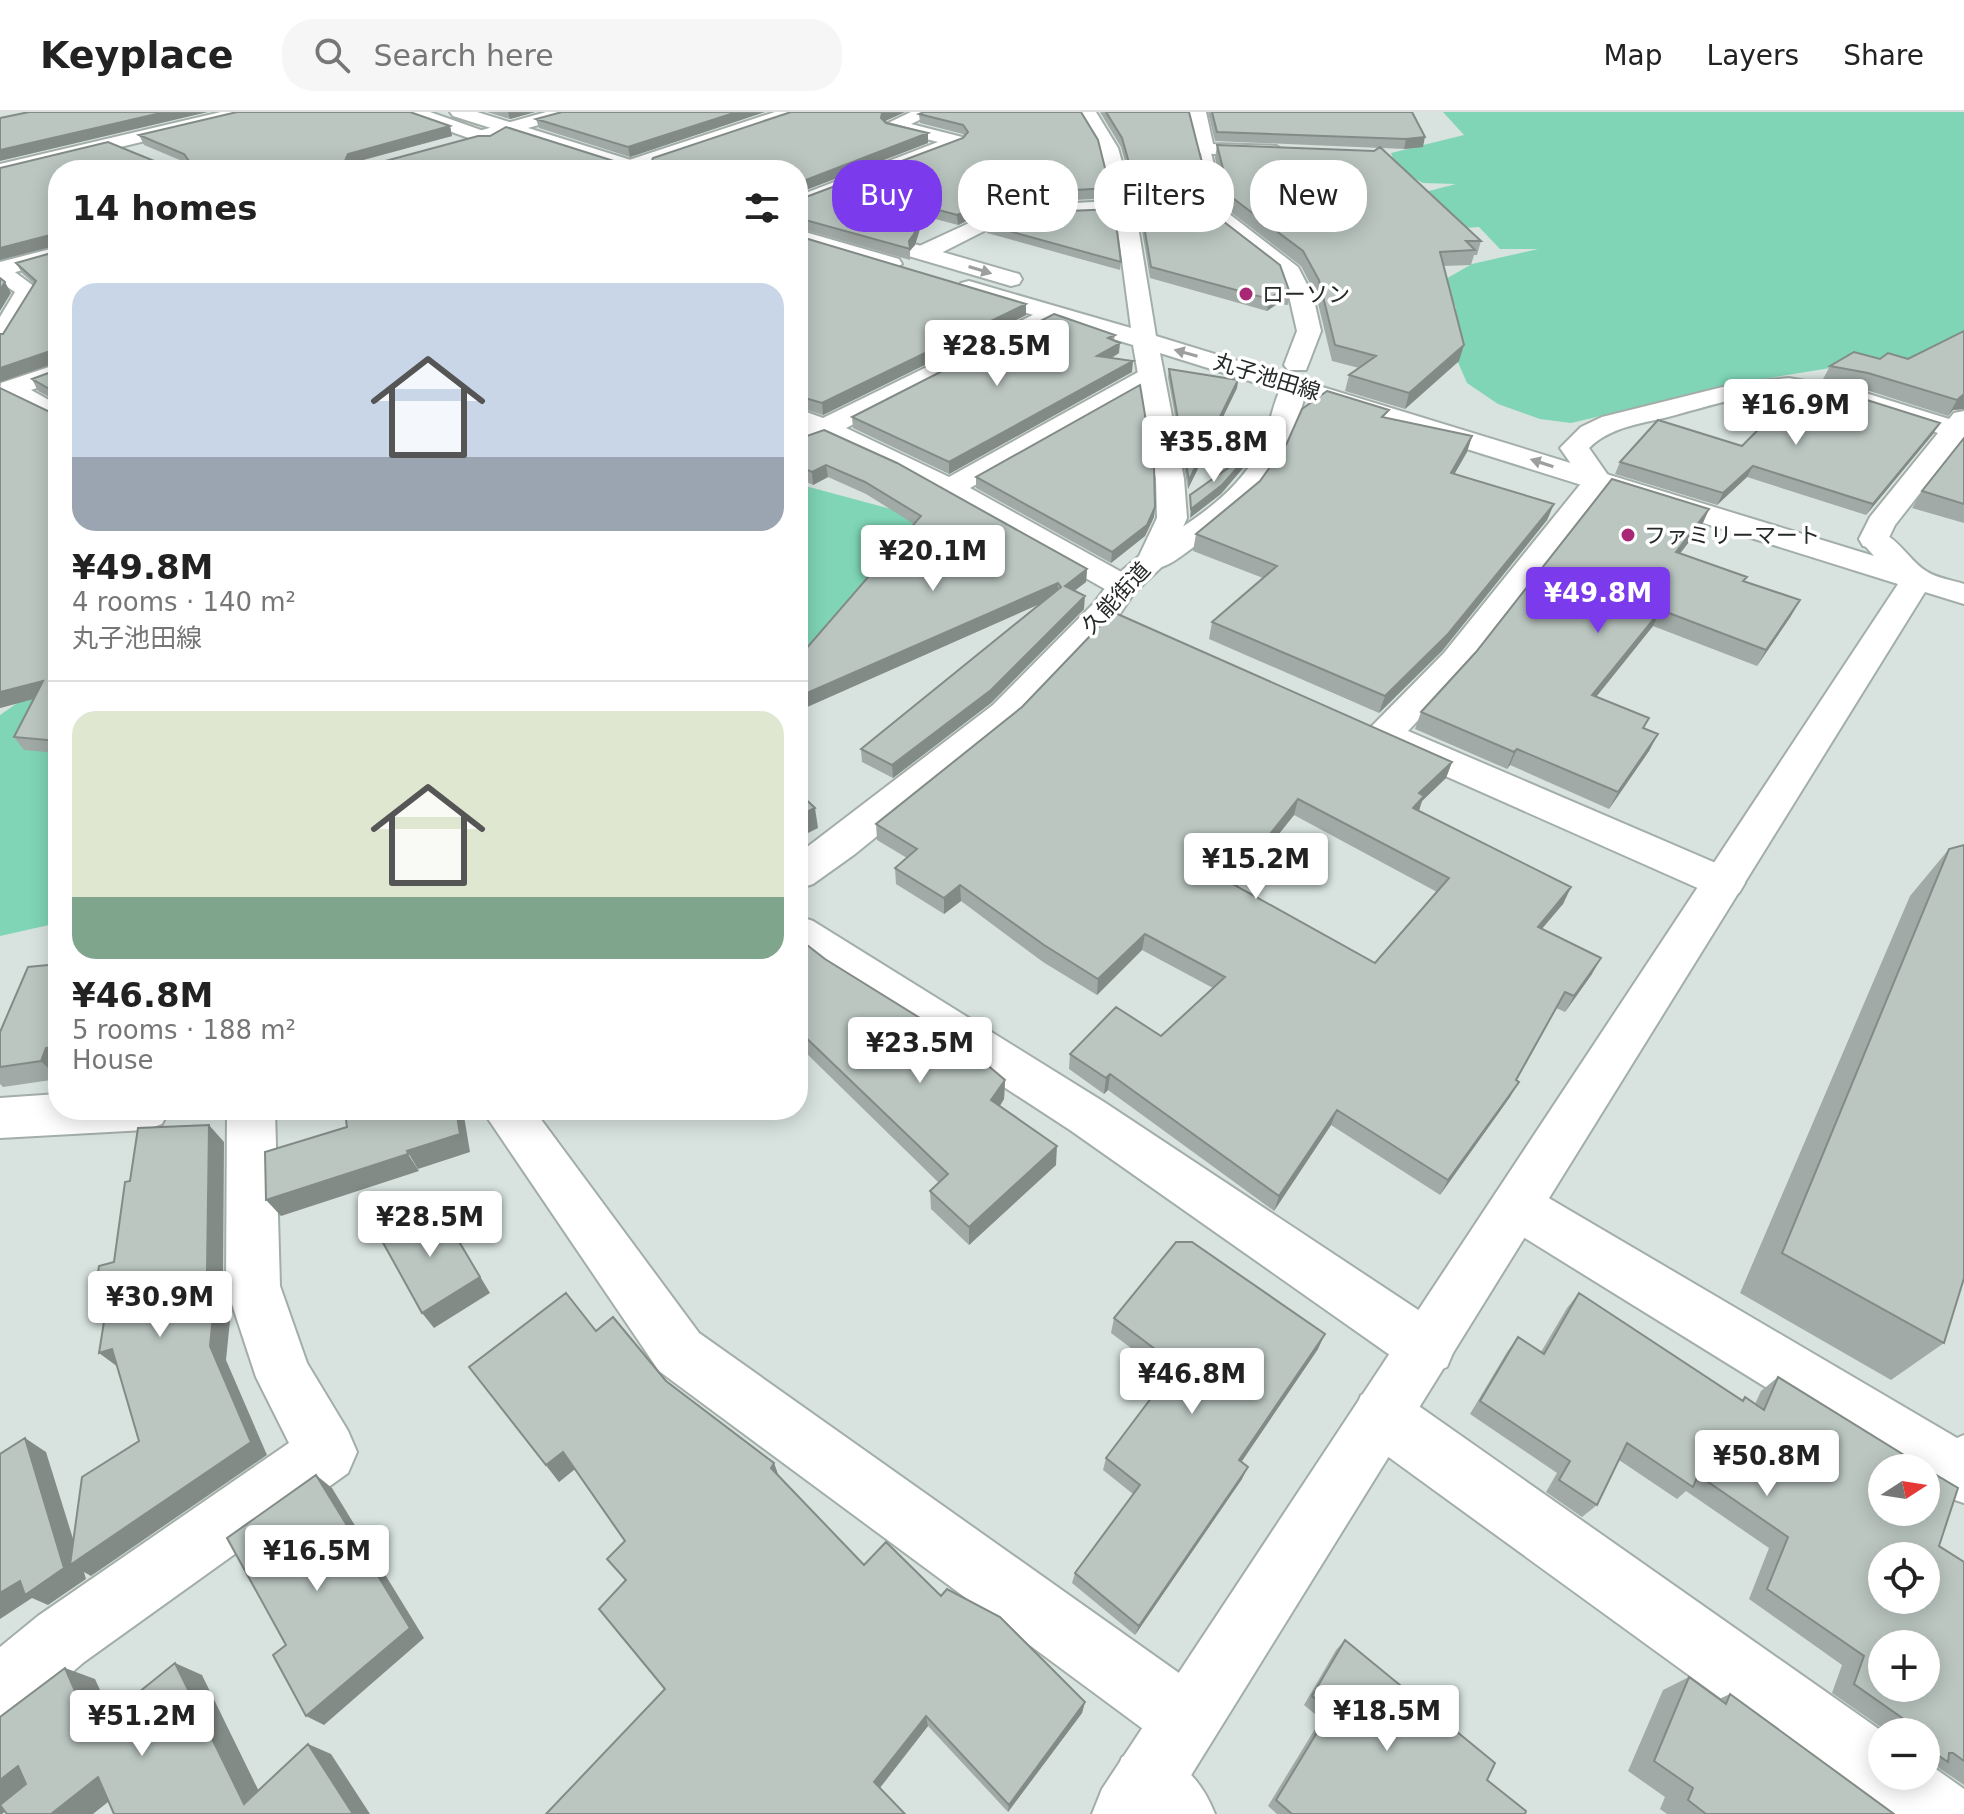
<!DOCTYPE html>
<meta charset="utf-8">
<style>
body{margin:0;font-family:"DejaVu Sans","Noto Sans JP",sans-serif;background:#f6f6f6;color:#222;height:100vh;display:flex;flex-direction:column;font-size:30px;white-space:nowrap}
*{box-sizing:border-box;margin:0}
p{font-size:26px;color:#767676}
.icon{flex:none;width:44px;height:44px;fill:none;stroke:currentColor;stroke-width:2;stroke-linecap:round;stroke-linejoin:round}
.map{position:relative;flex:1;overflow:hidden}
.details{position:absolute;left:48px;top:48px;width:760px;height:960px;display:flex;flex-direction:column;background:#fff;border-radius:32px;box-shadow:0 4px 20px #0003}
.details>*{flex:none}
.hud{position:absolute;left:832px;top:48px;width:760px;height:72px;display:flex;gap:16px}
.needle{width:52px;rotate:78deg}
.fabs{position:absolute;left:1868px;top:1342px;display:grid;gap:16px}
.fabs a{display:grid;place-items:center;width:72px;height:72px;border-radius:50%;background:#fff;box-shadow:0 4px 20px #0003;font-size:40px}
.price{position:absolute;translate:-50% -68px;padding:0 18px;border-radius:8px;background:#fff;color:#222;font-size:26px;line-height:52px;filter:drop-shadow(0 2px 4px #0008)}
.price::after{content:'';position:absolute;left:50%;top:48px;width:24px;height:18px;margin-left:-12px;background:inherit;clip-path:polygon(0 0,100% 0,50% 100%)}
.price.on{background:#7c3aed;color:#fff}
ul{padding:0;list-style:none}
li{display:grid;align-content:center;gap:16px;height:424px;padding:0 24px}
li+li{border-top:2px solid #e0e0e0}
li span{display:grid;place-items:center;height:248px;border-radius:24px;color:#555}
li>.icon{margin-inline-start:auto}
span .icon{width:144px;height:144px;fill:#fffc;stroke-width:1}
li b{font-size:34px}
h2{display:flex;justify-content:space-between;align-items:center;height:96px;padding:0 24px;font-size:34px}
.chip{padding:0 28px;border-radius:32px;background:#fff;box-shadow:0 4px 20px #0003;font-size:28px;line-height:72px}
.chip.on{background:#7c3aed;color:#fff}
header{display:flex;align-items:center;gap:48px;box-sizing:border-box;height:112px;padding:0 40px;background:#fff;border-bottom:2px solid #e0e0e0}
header strong{font-size:38px}
nav{display:flex;gap:44px;margin-inline-start:auto;font-size:28px}
.search{width:560px;height:72px;background:#f6f6f6;display:flex;align-items:center;gap:20px;box-sizing:border-box;padding:0 28px;border-radius:32px;color:#767676;font-size:30px}
.map>svg:first-child{display:block}
.green{fill:#7fd5b6}
.lines{fill:none;stroke-linecap:round;stroke-linejoin:round}
.lane-casing{stroke:#a3aea9;stroke-width:4}
.street-casing{stroke:#a3aea9;stroke-width:4}
.secondary-casing{stroke:#a3aea9;stroke-width:4}
.lane{fill:#fff;fill-rule:evenodd}
.street{fill:#fff;fill-rule:evenodd}
.secondary{fill:#fff;fill-rule:evenodd}
.wall{fill:#a1aaa6;fill-rule:evenodd}
.shaded-wall{fill:#838b87}
.building{fill:#bbc6c1;stroke:#838b87;stroke-width:2;fill-rule:evenodd}
.oneway{fill:#9d9f9e}
.poi-dot{fill:#a92875;stroke:#fff;stroke-width:3}
.labels{text-anchor:middle;dominant-baseline:central;stroke-width:7;stroke-linejoin:round;paint-order:stroke}
.far-poi-label{font-size:22px;fill:#252928;stroke:#fff;text-anchor:start}
.far-street-label{font-size:22px;fill:#252928;stroke:#fff}
</style>
<header>
<strong>Keyplace</strong>
<div class="search"><svg class="icon" aria-label="search" viewBox="0 0 24 24"><circle cx="10" cy="10" r="6"/><path d="M15 15l6 6"/></svg>Search here</div>
<nav><a>Map</a><a>Layers</a><a>Share</a></nav>
</header>
<div class="map">
<svg width="1964" height="1702" viewBox="0 0 1964 1702">
<rect width="100%" height="100%" fill="#d8e3df"/>
<!-- green -->
<path class="green" d="M1443,0H1964V242L1917,249L1855,252L1750,269L1571,311L1540,307L1498,292L1467,271L1457,248L1456,196L1444,168L1472,152L1538,137H1500L1479,115L1451,117L1425,80L1456,72L1423,71L1397,57L1391,41L1464,23Z
M798,372L902,400L937,394L798,551Z
M58,563V811L0,824V603Z"/>
<g class="lines">
<!-- lane casing -->
<g class="lane-casing">
<path id="lane" d="M1205,34L1210,37L1227,105L1221,108L1215,105L1200,37Z"/>
</g>
<!-- street casing -->
<g class="street-casing">
<path id="street" d="M221,0H252L249,4L0,64V52Z
M546,0H574L571,4L481,29L472,24L475,20Z
M775,0H801L798,4L637,58H623L620,54L623,50Z
M911,0H936L911,12L962,25L965,29L962,33L798,97V84L938,30L887,17L884,13Z
M1188,0H1206L1213,32L1276,34L1285,40L1276,46L1198,41Z
M1111,89L1228,101L1298,155L1313,184L1321,219L1306,258H1288L1284,253L1297,219L1289,184L1280,163L1215,111L1111,101L1021,106L998,112L931,146L923,148L912,141L915,136L991,101L1021,94Z
M0,153L8,155L39,178L9,230L0,232V205L15,180L0,170Z
M1051,194L1059,196L1063,201L1059,206L846,316L949,365L1142,258H1160L1164,263L1160,268L970,376L1134,467L1139,474L1134,481L1123,484L1112,481L899,360L825,327L807,333L798,331V319L802,317L798,315V297L823,306Z
M58,252V269L31,278L58,293V312L0,281L1,271Z
M1295,265L1304,268L1308,273C1288,350 1261,388 1195,434C1178,446 1163,461 1141,456L1136,449L1141,442C1185,413 1235,386 1260,337C1271,315 1272,287 1286,268Z
M1789,266L1859,279L1949,307L1954,301L1964,299V325L1895,413L1885,434L1874,436L1863,434L1859,427L1870,405L1938,321C1890,306 1840,284 1789,282C1748,280 1707,295 1668,305C1640,312 1610,315 1589,336L1612,369L1608,375L1468,555L1408,619L1739,761L1745,771L1739,781L1724,786L1709,781L1371,631L1366,623L1371,615L1444,541L1583,369L1560,336L1581,315L1602,305L1739,271Z
M798,804L813,809L1104,990L1447,1217L1455,1236L1447,1255L1427,1263L1407,1255L1070,1018L798,841Z
M227,998H275L280,1174L307,1251L348,1319L357,1340L348,1361L84,1550L24,1602L0,1611V1535L38,1504L289,1331L256,1265L226,1174Z
M482,998H534L699,1221L1210,1583L1220,1607L1210,1631L1186,1641L1162,1631L659,1259Z
M1517,1071L1535,1078L1957,1326L1964,1323V1391L1940,1383L1926,1375V1356H1896L1499,1110L1491,1094L1499,1078Z
M1382,1275L1403,1283L1883,1620L1882,1664H1926V1650L1964,1677V1702H1880L1361,1325L1353,1304L1361,1283Z
M1147,1635C1182,1649 1201,1667 1215,1702H1130L1122,1695L1112,1670L1122,1645Z"/>
</g>
<!-- secondary casing -->
<g class="secondary-casing">
<path id="secondary" d="M404,0H430L492,22L495,26L492,30H480L407,4Z
M450,0H477L650,54L653,58H623L453,4Z
M1078,0H1096L1118,36L1135,96L1156,224L1874,444L1859,427L1863,420C1893,413 1904,445 1926,459C1936,466 1952,468 1964,472V492L1925,480L1167,1702H1092L1102,1677L1898,472L1160,241L1184,367L1187,406L1168,449L1134,481L1118,505L1019,609L855,742L813,772L798,777V742L993,593L1094,491L1112,467L1139,444L1157,406L1156,367L1133,233L961,181L958,176L961,171L969,169L1131,216L1115,96L1100,36Z
M862,117L1019,162L1022,167L1019,172L1011,174L854,128L851,123Z
M798,118L899,147L902,152L891,159L798,131Z
M58,135V149L0,164V150Z
M58,982V998H169L162,1012L145,1018L0,1026V986Z"/>
</g>
<!-- lane -->
<use href="#lane" class="lane"/>
<!-- street -->
<use href="#street" class="street"/>
<!-- secondary -->
<use href="#secondary" class="secondary"/>
</g>
<!-- wall -->
<path class="wall" d="M237,0H410L450,14L452,24L353,51H378L478,24H490L506,15L620,51H651L653,46L791,0H905L885,9L928,21V31L798,81V58H58V641L24,638L14,625L34,587L0,596V276L54,302L53,287L38,279L32,267L54,259V252L0,270V222H3L34,172L22,161L16,151L55,140V134L0,148V56L108,30L159,51H187L144,33L139,23Z
M487,0H535L510,7Z
M765,0L630,45L539,16L536,7Z
M1081,0L1110,76L1109,86L1020,91L990,98L958,113L924,104L915,133L910,139V148L798,116V88L963,26L964,24L963,22L920,11L919,2Z
M1100,0H1189L1211,86L1210,96L1136,89L1121,35Z
M1208,0H1412L1423,35L1404,37L1381,36L1481,129L1477,143H1474L1471,153L1443,154L1459,249L1405,297L1345,279L1349,263L1359,256L1332,249L1316,183L1301,154L1228,98L1215,46L1217,33L1374,39L1380,36L1215,29Z
M1141,96L1290,181L1288,193L1277,192L1267,199L1150,166L1140,107Z
M987,113L1121,150L1120,158L987,121Z
M798,124L1026,203L823,303L798,295Z
M1964,219V297L1953,298L1948,304L1860,276L1822,269L1830,254L1880,247H1908Z
M1115,223L1114,228L1119,241L1112,246L1132,260L949,362L853,316L852,305Z
M1169,257L1238,268L1237,276L1188,377L1168,265Z
M1387,306L1472,324L1467,340L1454,362L1554,392L1547,408L1442,539L1379,601L1209,527L1212,510L1263,466L1193,439L1196,422Z
M798,322L1087,457L1086,470L1074,479L1084,497L991,591L893,666L862,650L861,637L1039,492L798,599V546L914,412L866,382L828,365L813,373L798,366Z
M1933,322L1866,403L1747,365L1717,393L1615,362L1620,350L1742,334Z
M1964,326V411L1912,396L1922,379Z
M976,365L1155,395L1154,405L1145,424L1111,451L976,376Z
M1709,397L1702,413L1680,441L1747,465L1744,470L1791,504L1757,554L1653,514L1596,585L1644,616L1658,622L1649,639L1609,697L1510,653L1507,657L1415,617L1421,600Z
M1452,650L1446,666L1422,689L1419,699L1571,775L1563,792L1542,816L1592,862L1565,900L1556,896L1516,968L1510,985L1440,1083L1331,1013L1274,1099L1108,978L1104,982L1069,957L1070,942L1161,924L1213,876L1142,838L1097,883L1043,850L961,789L944,802L896,772L895,756L907,746L877,728L876,712ZM1294,703L1437,780L1375,851L1237,774Z
M1949,737L1944,1231L1891,1268L1740,1181L1910,784Z
M798,826L825,847L1005,968L1004,987L1000,994L1056,1053L969,1133L931,1097L930,1079L939,1071L804,939L798,944Z
M58,852V967L3,975L0,972V920Z
M1579,1181L1742,1288L1745,1285L1755,1292L1761,1279L1778,1265L1939,1434L1964,1450V1673L1936,1654L1926,1656V1620H1885V1618L1832,1581L1842,1553L1749,1487L1769,1436L1686,1379L1677,1387L1619,1348L1597,1393L1582,1405L1546,1380L1557,1361L1470,1302L1507,1240L1518,1225L1541,1240L1567,1196Z
M1114,1206L1318,1237L1241,1350L1242,1367L1135,1523L1072,1471L1075,1461L1133,1382L1103,1358L1106,1346L1168,1264L1111,1221Z
M596,1219L666,1269L774,1351L779,1365L864,1453L941,1484L1085,1590L1082,1601L1008,1700L928,1614L880,1676L665,1577L626,1469L607,1447L625,1429L575,1357L559,1370L469,1255Z
M1345,1528L1487,1668L1525,1702H1277L1268,1694L1321,1607L1304,1593L1336,1538Z
M1689,1565L1719,1587L1730,1582L1894,1702H1667L1660,1697L1665,1685L1628,1659L1663,1578Z"/>
<!-- shaded-wall -->
<path class="shaded-wall" d="M165,0H208L0,49V38Z
M508,0H535L510,7Z
M737,0H765L630,45L628,35Z
M885,0H905L883,10L881,6L882,1Z
M450,14L452,24L351,51H344L348,42Z
M928,21V31L798,81V71Z
M1425,25L1423,35L1404,37L1406,27Z
M1021,81L1020,91L990,98L958,113L957,103L990,88Z
M924,94V104L915,133L909,139V129Z
M54,122L58,133L0,148V136Z
M5,170L11,181L0,199V178Z
M1279,180L1277,192L1267,199L1269,187Z
M1026,192V203L823,303L822,291Z
M1120,231L1119,241L1097,254V244Z
M1464,233L1459,249L1405,297L1409,281Z
M53,238L58,250L0,270V256Z
M1133,249L1132,260L949,362V350Z
M1238,268L1237,276L1188,377L1189,368Z
M1964,282V297L1953,298L1948,304L1957,288Z
M1940,311L1933,322L1866,403L1873,392Z
M1472,324L1467,340L1446,377L1451,361Z
M1252,339L1250,348L1221,382L1190,406L1191,397Z
M826,353L828,365L813,373L812,360Z
M1753,354L1747,365L1717,393L1723,381Z
M1554,392L1547,408L1442,539L1379,601L1385,584Z
M1155,395L1154,405L1145,424L1111,451L1112,440Z
M1709,397L1702,413L1669,456L1676,440Z
M1087,457L1086,470L1065,486V474Z
M1058,471V484L798,599V585Z
M1085,484L1084,497L991,591L893,666L892,653Z
M1800,488L1791,504L1757,554L1766,538Z
M1661,498L1653,514L1584,600L1592,583Z
M43,569L52,582L0,596V580Z
M1658,622L1649,639L1609,697L1618,680Z
M1517,637L1510,653L1507,657L1514,640Z
M1452,650L1446,666L1422,689L1418,701L1407,712L1419,681Z
M1298,687L1294,703L1227,787L1231,771Z
M815,696L818,716L798,726V704Z
M960,773L961,789L944,802V786Z
M1571,775L1563,792L1530,831L1538,815Z
M1145,822L1142,838L1097,883L1098,867Z
M1601,846L1592,862L1565,900L1574,884Z
M800,920L804,939L798,944V921Z
M58,933V966L41,949L46,936Z
M1110,962L1108,978L1104,982L1106,966Z
M1005,968L1004,987L991,1007V988Z
M1519,970L1510,985L1440,1083L1448,1068Z
M456,998H463L470,1040L418,1057L407,1039Z
M1337,998L1331,1013L1274,1099L1279,1084Z
M209,1013L224,1030L223,1174L231,1199L226,1248L267,1343L91,1464L84,1460L86,1467L48,1493L32,1486L0,1507V1481L25,1326L46,1340L79,1446L210,1234L207,1159Z
M1057,1034L1056,1053L969,1133V1115Z
M408,1042L419,1059L281,1104L266,1088Z
M438,1094L490,1181L434,1216L422,1201Z
M106,1197L111,1215L92,1200Z
M1325,1222L1318,1237L1234,1361L1239,1348Z
M112,1237L118,1255L99,1241Z
M563,1340L575,1357L559,1370L546,1353Z
M774,1351L780,1368L771,1356Z
M1248,1355L1242,1367L1135,1523L1139,1514Z
M316,1363L332,1376L424,1526L324,1613L306,1604Z
M175,1551L202,1563L269,1700L244,1692Z
M65,1556L95,1567L123,1628L92,1618Z
M1085,1590L1082,1601L1008,1700L1009,1693Z
M926,1604L928,1614L878,1678L874,1670Z
M308,1632L331,1642L370,1702H353Z
M18,1654L51,1663L2,1702H0V1668Z
M98,1665L128,1674L93,1702H51Z"/>
<!-- building -->
<path class="building" d="M29,0H165L0,38V6Z
M237,0H410L450,14L348,42L344,51H378L478,24H490L506,15L620,51H651L653,46L791,0H885L882,1L881,6L886,11L928,21L798,71V58H58V629L14,625L43,569L0,580V276L54,302L53,279L32,267L54,259L53,238L0,256V222H3L36,169L16,151L55,140L54,122L0,136V56L108,30L159,51H186L189,49L184,42L139,23Z
M562,0H737L628,35L536,7Z
M924,0H1081L1098,28L1110,76L1021,81L990,88L957,103L924,94L914,122L909,129L910,137L798,106V88L963,26L968,20L963,13L919,2Z
M1106,0H1189L1211,86L1137,79L1122,26Z
M1212,0H1412L1425,25L1406,27L1217,20Z
M1217,33L1374,39L1380,35L1481,129H1466L1475,138L1440,140L1464,233L1409,281L1349,263L1376,244L1335,233L1319,168L1303,139L1230,84Z
M1141,96L1215,103L1280,153L1290,181L1279,180L1269,187L1151,155Z
M1114,97L1121,150L987,113L1022,101Z
M798,124L1026,192L822,291L798,284Z
M0,166L5,170L0,178Z
M1054,202L1115,223L1108,226L1120,231L1097,244L1133,249L949,350L852,305Z
M1964,219V282L1957,288L1868,261L1830,254L1854,240L1880,247L1888,241L1908,247Z
M1169,257L1238,268L1189,368Z
M1140,273L1154,357L1155,395L1147,413L1112,440L976,365Z
M1800,275L1851,283L1940,311L1873,392L1753,354L1723,381L1620,350L1658,308L1742,334Z
M1327,279L1389,298L1382,305L1472,324L1451,361L1554,392L1448,522L1385,584L1212,510L1277,454L1196,422L1260,369L1287,331L1302,297Z
M824,318L897,351L1087,457L1065,474L1085,484L991,578L892,653L861,637L1061,475L1058,471L798,585V546L921,404L865,370L826,353L812,360L798,354V322L807,324Z
M1964,326V392L1922,379Z
M1252,339L1222,373L1191,397L1190,383Z
M1612,367L1709,397L1676,440L1747,465L1743,469L1800,488L1766,538L1661,498L1592,583L1649,606L1643,616L1658,622L1618,680L1517,637L1514,640L1421,600L1476,540Z
M1113,500L1452,650L1419,681L1424,684L1413,696L1571,775L1538,815L1601,846L1574,884L1565,880L1516,968L1519,970L1448,1068L1337,998L1279,1084L1110,962L1106,966L1070,942L1116,895L1161,924L1225,865L1145,822L1098,867L1044,833L960,773L944,786L895,756L917,737L876,712L1022,595ZM1298,687L1449,766L1375,851L1231,771Z
M798,680L815,696L798,704Z
M1964,733V1166L1944,1231L1782,1141L1949,737Z
M798,826L825,847L965,934L1005,968L991,988L1057,1034L969,1115L930,1079L948,1062L800,920L798,921Z
M58,852L57,935L46,936L41,949L0,955V920L28,855Z
M355,998H456L460,1022L407,1039L408,1042L266,1088L265,1040L347,1015L345,1001Z
M209,1013L207,1159L215,1184L210,1234L251,1330L70,1453L82,1365L139,1329L112,1237L99,1241L106,1197L92,1200L99,1154L114,1150L125,1070L130,1069L138,1016Z
M438,1094L480,1165L422,1201L381,1127Z
M1176,1130H1192L1325,1222L1239,1348L1248,1355L1139,1514L1075,1461L1140,1373L1106,1346L1176,1253L1114,1206Z
M566,1181L596,1219L613,1205L666,1269L774,1351L771,1356L864,1453L886,1430L941,1484L947,1477L1000,1505L1085,1590L1009,1693L926,1604L874,1670L905,1702H546L665,1577L599,1497L626,1468L607,1447L625,1429L563,1340L546,1353L469,1255Z
M1579,1181L1743,1289L1745,1285L1764,1298L1778,1265L1925,1356H1882V1400H1926V1357L1958,1376L1939,1434L1964,1450V1649L1953,1641H1949L1948,1650L1926,1635V1620H1909L1908,1610L1854,1572L1864,1544L1767,1477L1788,1425L1698,1363L1693,1375L1627,1331L1597,1393L1559,1368L1570,1349L1480,1289L1518,1225L1544,1242ZM1882,1444H1926V1488H1882ZM1882,1532H1926V1576H1882Z
M25,1326L64,1456L25,1483L20,1469L0,1481V1342Z
M316,1363L410,1516L306,1604L273,1543L286,1533L227,1426Z
M1345,1528L1495,1651L1487,1668L1526,1699L1525,1702H1292L1276,1688L1330,1599L1312,1584Z
M175,1551L244,1692L308,1632L353,1702H114L98,1665L51,1702H7L0,1693L26,1672L18,1654L0,1668V1605L65,1556L92,1618Z
M1689,1565L1726,1592L1730,1582L1894,1702H1706L1688,1688L1693,1676L1654,1649Z"/>
<!-- one-way arrows -->
<defs><path id="oneway-solid" d="M-6-.8H1V-3.2L6.5 0L1 3.2V.8H-6Z" transform="scale(2)"/></defs>
<g class="oneway">
<use href="#oneway-solid" transform="translate(980 158) rotate(17)"/>
<use href="#oneway-solid" transform="translate(1186 241) rotate(-164)"/>
<use href="#oneway-solid" transform="translate(1542 351) rotate(-162)"/>
</g>
<!-- markers -->
<g class="poi-dot">
<circle cx="1246" cy="182" r="8"/>
<circle cx="1628" cy="423" r="8"/>
</g>
<g class="labels">
<!-- far-poi labels -->
<g class="far-poi-label">
<text x="1262" y="182">ローソン</text>
<text x="1644" y="423">ファミリーマート</text>
</g>
<!-- far-street labels -->
<g class="far-street-label">
<text transform="translate(1267 265) rotate(17)">丸子池田線</text>
<text transform="translate(1116 486) rotate(-47)">久能街道</text>
</g>
</g>
</svg>
<div class="fabs">
<a><svg class="needle" viewBox="-14 -14 28 28"><path d="M0-13l5 13h-10z" fill="#e53935"/><path d="M0 13l5-13h-10z" fill="#767676"/></svg></a>
<a><svg class="icon" aria-label="locate" viewBox="0 0 24 24"><circle cx="12" cy="12" r="6"/><path d="M12 2v4M12 18v4M2 12h4M18 12h4"/></svg></a>
<a>+</a>
<a>−</a>
</div>
<b class="price" style="left:997px;top:276px">¥28.5M</b>
<b class="price" style="left:1796px;top:335px">¥16.9M</b>
<b class="price" style="left:1214px;top:372px">¥35.8M</b>
<b class="price" style="left:933px;top:481px">¥20.1M</b>
<b class="price on" style="left:1598px;top:523px">¥49.8M</b>
<b class="price" style="left:1256px;top:789px">¥15.2M</b>
<b class="price" style="left:920px;top:973px">¥23.5M</b>
<b class="price" style="left:430px;top:1147px">¥28.5M</b>
<b class="price" style="left:160px;top:1227px">¥30.9M</b>
<b class="price" style="left:1192px;top:1304px">¥46.8M</b>
<b class="price" style="left:1767px;top:1386px">¥50.8M</b>
<b class="price" style="left:317px;top:1481px">¥16.5M</b>
<b class="price" style="left:1387px;top:1641px">¥18.5M</b>
<b class="price" style="left:142px;top:1646px">¥51.2M</b>
<div class="hud">
<a class="chip on">Buy</a>
<a class="chip">Rent</a>
<a class="chip">Filters</a>
<a class="chip">New</a>
</div>
<section class="details">
<h2>14 homes<svg class="icon" aria-label="filters" viewBox="0 0 24 24"><path d="M4 7h16M4 17h16"/><circle cx="9" cy="7" r="2"/><circle cx="15" cy="17" r="2"/></svg></h2>
<ul>
<li><span style="background:linear-gradient(#c9d6e8 70%,#9aa5b1 0)"><svg class="icon" aria-label="home" viewBox="0 0 24 24"><path d="M3 11l9-7 9 7M6 9v11h12V9"/></svg></span><div><b>¥49.8M</b><p>4 rooms · 140 m²</p><p>丸子池田線</p></div></li>
<li><span style="background:linear-gradient(#dfe7d0 75%,#7fa58c 0)"><svg class="icon" aria-label="home" viewBox="0 0 24 24"><path d="M3 11l9-7 9 7M6 9v11h12V9"/></svg></span><div><b>¥46.8M</b><p>5 rooms · 188 m²</p><p>House</p></div></li>
</ul>
</section>
</div>
